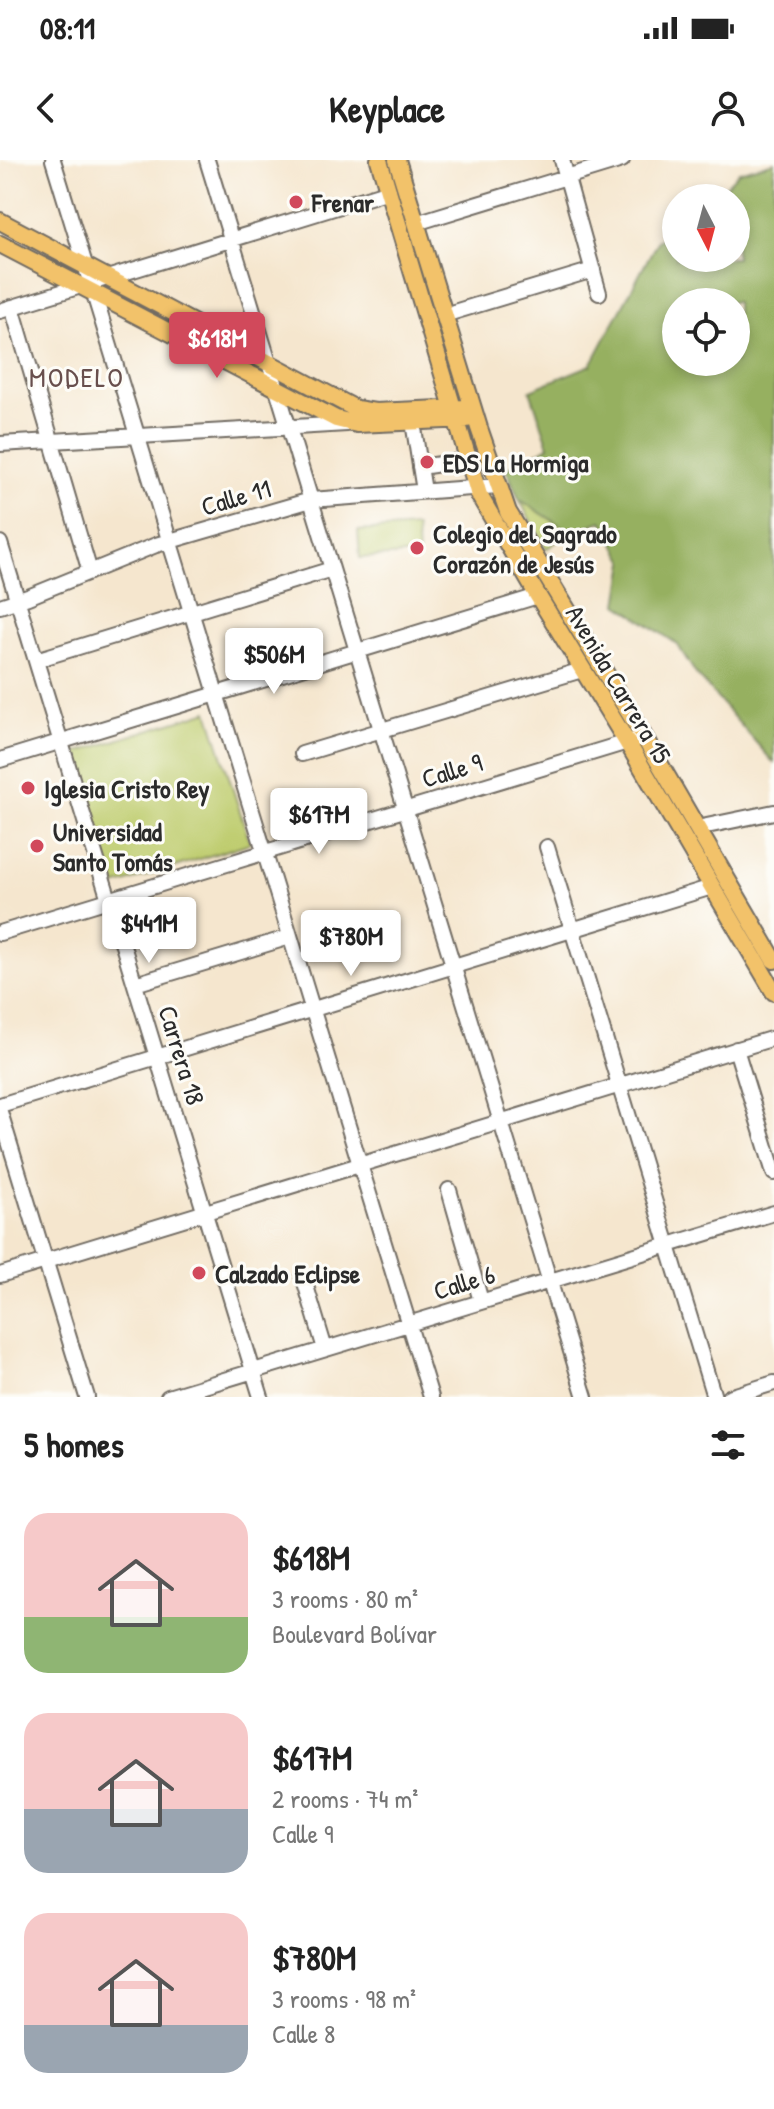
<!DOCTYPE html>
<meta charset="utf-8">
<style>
body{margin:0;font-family:"Patrick Hand",sans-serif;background:#f6f6f6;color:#222;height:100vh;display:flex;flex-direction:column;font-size:30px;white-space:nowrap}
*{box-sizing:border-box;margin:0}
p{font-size:26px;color:#767676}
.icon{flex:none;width:44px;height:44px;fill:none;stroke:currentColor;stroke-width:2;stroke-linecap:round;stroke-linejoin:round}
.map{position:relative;height:1237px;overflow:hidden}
.details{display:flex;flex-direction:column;background:#fff;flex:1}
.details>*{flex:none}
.needle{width:52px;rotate:174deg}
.controls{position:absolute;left:662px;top:24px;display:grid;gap:16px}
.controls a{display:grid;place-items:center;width:88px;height:88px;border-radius:50%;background:#fff;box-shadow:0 4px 12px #0003;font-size:40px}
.price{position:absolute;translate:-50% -68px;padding:0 18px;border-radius:8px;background:#fff;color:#222;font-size:26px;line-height:52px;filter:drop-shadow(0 2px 4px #0008)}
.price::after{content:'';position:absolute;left:50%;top:48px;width:24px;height:18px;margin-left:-12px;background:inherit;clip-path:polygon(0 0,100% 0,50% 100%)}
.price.current{background:#d1495b;color:#fff}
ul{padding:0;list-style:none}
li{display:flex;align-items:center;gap:24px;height:200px;padding:0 24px}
li span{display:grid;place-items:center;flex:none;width:224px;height:160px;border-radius:24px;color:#555}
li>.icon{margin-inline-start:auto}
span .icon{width:96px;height:96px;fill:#fffc;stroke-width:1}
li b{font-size:34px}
h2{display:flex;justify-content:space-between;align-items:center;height:96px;padding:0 24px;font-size:34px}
.status{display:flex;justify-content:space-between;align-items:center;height:56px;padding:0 40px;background:#fff;direction:ltr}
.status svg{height:22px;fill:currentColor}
header{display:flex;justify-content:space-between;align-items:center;height:104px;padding:0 24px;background:#fff;font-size:36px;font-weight:700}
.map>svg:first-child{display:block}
.green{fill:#becc6d;stroke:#747c4c;stroke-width:2}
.forest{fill:#96b060;stroke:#606e46;stroke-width:2;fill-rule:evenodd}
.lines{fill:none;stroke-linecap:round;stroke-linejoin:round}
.minor-casing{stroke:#726c64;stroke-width:18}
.major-casing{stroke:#726c64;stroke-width:20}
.minor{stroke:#fff;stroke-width:14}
.major{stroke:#f2c26a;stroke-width:16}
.poi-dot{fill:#d1495b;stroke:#fdfcf7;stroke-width:3}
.labels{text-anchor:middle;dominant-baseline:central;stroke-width:6;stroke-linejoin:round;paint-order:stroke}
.poi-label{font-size:26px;font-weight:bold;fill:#2b2b2b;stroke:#fdfcf7;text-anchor:start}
.street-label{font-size:26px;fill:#2b2b2b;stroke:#fdfcf7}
.neighbourhood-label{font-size:28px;letter-spacing:2px;fill:#684f4d;stroke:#fdfcf7}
</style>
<div class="status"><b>08:11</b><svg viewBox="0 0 49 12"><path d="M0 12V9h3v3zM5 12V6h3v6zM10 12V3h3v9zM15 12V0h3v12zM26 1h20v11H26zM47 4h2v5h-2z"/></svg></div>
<header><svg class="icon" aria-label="back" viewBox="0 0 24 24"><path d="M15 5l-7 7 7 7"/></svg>Keyplace<svg class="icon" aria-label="person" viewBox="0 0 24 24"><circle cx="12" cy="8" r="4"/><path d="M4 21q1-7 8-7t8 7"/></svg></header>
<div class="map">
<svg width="774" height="1237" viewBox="0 0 774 1237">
<rect width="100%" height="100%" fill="#fdfcf7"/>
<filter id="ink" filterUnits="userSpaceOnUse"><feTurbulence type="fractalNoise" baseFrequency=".0125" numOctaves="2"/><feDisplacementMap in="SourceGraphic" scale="16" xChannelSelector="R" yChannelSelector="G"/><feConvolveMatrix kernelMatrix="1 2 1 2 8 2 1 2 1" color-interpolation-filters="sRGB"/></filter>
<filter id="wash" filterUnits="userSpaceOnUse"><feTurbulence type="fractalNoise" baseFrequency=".006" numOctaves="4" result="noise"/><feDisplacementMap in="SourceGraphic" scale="32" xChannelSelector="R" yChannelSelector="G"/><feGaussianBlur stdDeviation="1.8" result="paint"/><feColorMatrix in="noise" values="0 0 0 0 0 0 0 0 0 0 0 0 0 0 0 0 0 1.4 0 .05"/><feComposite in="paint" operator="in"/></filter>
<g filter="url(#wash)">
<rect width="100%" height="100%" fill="#f5e6ce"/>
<!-- green -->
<path class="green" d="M519,339L571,372L546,389Z
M416,367L418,394L360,398L358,371Z
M208,551L250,683L115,726L73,594Z"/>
<!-- forest -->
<path class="forest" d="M774,2V603L696,514L677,484L618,444L625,402L602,361L571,372L519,339L506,309L549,286L530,230L591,205L658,80L676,74V98H736V38H714L739,12ZM676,142H736V202H676Z"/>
</g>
<g filter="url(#ink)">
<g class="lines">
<!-- minor casing -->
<g class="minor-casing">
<path id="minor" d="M53,0L431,1237
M207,0L585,1237
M562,0L599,133
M416,63L622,0
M12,147L90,412
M0,151L389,31
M444,155L593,110
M413,262L424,331
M0,284L347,264
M420,307L468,300
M0,383L261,1237
M0,446L28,437L156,385L311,340L498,326
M36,500L332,409
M302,594L582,510
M0,600L538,436
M697,668L774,652
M547,687L714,1237
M0,773L644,577
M135,824L290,777
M736,889L774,1013
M0,945L712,727
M0,952L87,1237
M449,1030L481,1141
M0,1115L774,878
M303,1116L325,1189
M168,1237L774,1053
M729,1237L774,1223"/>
</g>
<!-- major casing -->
<g class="major-casing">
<path id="major" d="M379,0L479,335L538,436L627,582L774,832
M397,0L479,268L508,352L644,577L774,800
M0,61L356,249L375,252L463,248
M0,84L336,259L357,264L467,259"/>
</g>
<!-- minor -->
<use href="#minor" class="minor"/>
<!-- major -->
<use href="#major" class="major"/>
</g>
</g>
<!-- markers -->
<g class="poi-dot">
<circle cx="296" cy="42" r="8"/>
<circle cx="427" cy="302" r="8"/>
<circle cx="417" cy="388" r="8"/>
<circle cx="28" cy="628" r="8"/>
<circle cx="37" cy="686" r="8"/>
<circle cx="199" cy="1113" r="8"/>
</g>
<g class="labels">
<!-- poi labels -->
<g class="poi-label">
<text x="312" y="42">Frenar</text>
<text x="443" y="302">EDS La Hormiga</text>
<text x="433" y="373">Colegio del Sagrado<tspan x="433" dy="30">Corazón de Jesús</tspan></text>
<text x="44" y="628">Iglesia Cristo Rey</text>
<text x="53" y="671">Universidad<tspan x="53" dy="30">Santo Tomás</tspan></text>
<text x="215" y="1113">Calzado Eclipse</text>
</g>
<!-- street labels -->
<g class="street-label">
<text transform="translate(236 337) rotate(-16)">Calle 11</text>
<text transform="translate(619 524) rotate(59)">Avenida Carrera 15</text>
<text transform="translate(452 610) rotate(-17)">Calle 9</text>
<text transform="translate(182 895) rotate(73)">Carrera 18</text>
<text transform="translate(464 1122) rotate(-17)">Calle 6</text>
</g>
<!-- neighbourhood labels -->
<g class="neighbourhood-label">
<text x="77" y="217">MODELO</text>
</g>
</g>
</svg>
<div class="controls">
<a><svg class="needle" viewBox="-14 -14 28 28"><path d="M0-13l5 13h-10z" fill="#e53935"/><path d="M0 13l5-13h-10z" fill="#767676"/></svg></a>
<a><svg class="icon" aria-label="locate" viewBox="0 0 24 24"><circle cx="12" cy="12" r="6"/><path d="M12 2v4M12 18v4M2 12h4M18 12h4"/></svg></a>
</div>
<b class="price current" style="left:217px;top:220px">$618M</b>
<b class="price" style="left:274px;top:536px">$506M</b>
<b class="price" style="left:319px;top:696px">$617M</b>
<b class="price" style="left:149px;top:805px">$441M</b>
<b class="price" style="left:351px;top:818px">$780M</b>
</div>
<section class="details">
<h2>5 homes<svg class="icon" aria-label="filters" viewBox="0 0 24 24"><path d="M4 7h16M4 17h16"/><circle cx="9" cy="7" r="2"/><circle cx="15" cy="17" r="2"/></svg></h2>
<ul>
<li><span style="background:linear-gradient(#f6c9c9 65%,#8fb573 0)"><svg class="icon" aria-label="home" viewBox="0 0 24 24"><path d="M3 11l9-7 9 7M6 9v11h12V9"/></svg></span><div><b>$618M</b><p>3 rooms · 80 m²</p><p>Boulevard Bolívar</p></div></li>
<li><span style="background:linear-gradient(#f6c9c9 60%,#9aa5b1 0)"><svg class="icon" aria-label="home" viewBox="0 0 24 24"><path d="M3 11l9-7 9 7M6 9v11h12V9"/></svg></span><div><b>$617M</b><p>2 rooms · 74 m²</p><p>Calle 9</p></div></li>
<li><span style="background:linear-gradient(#f6c9c9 70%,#9aa5b1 0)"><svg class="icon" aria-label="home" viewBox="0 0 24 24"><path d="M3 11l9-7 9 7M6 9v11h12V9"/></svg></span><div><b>$780M</b><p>3 rooms · 98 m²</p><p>Calle 8</p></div></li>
</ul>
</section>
